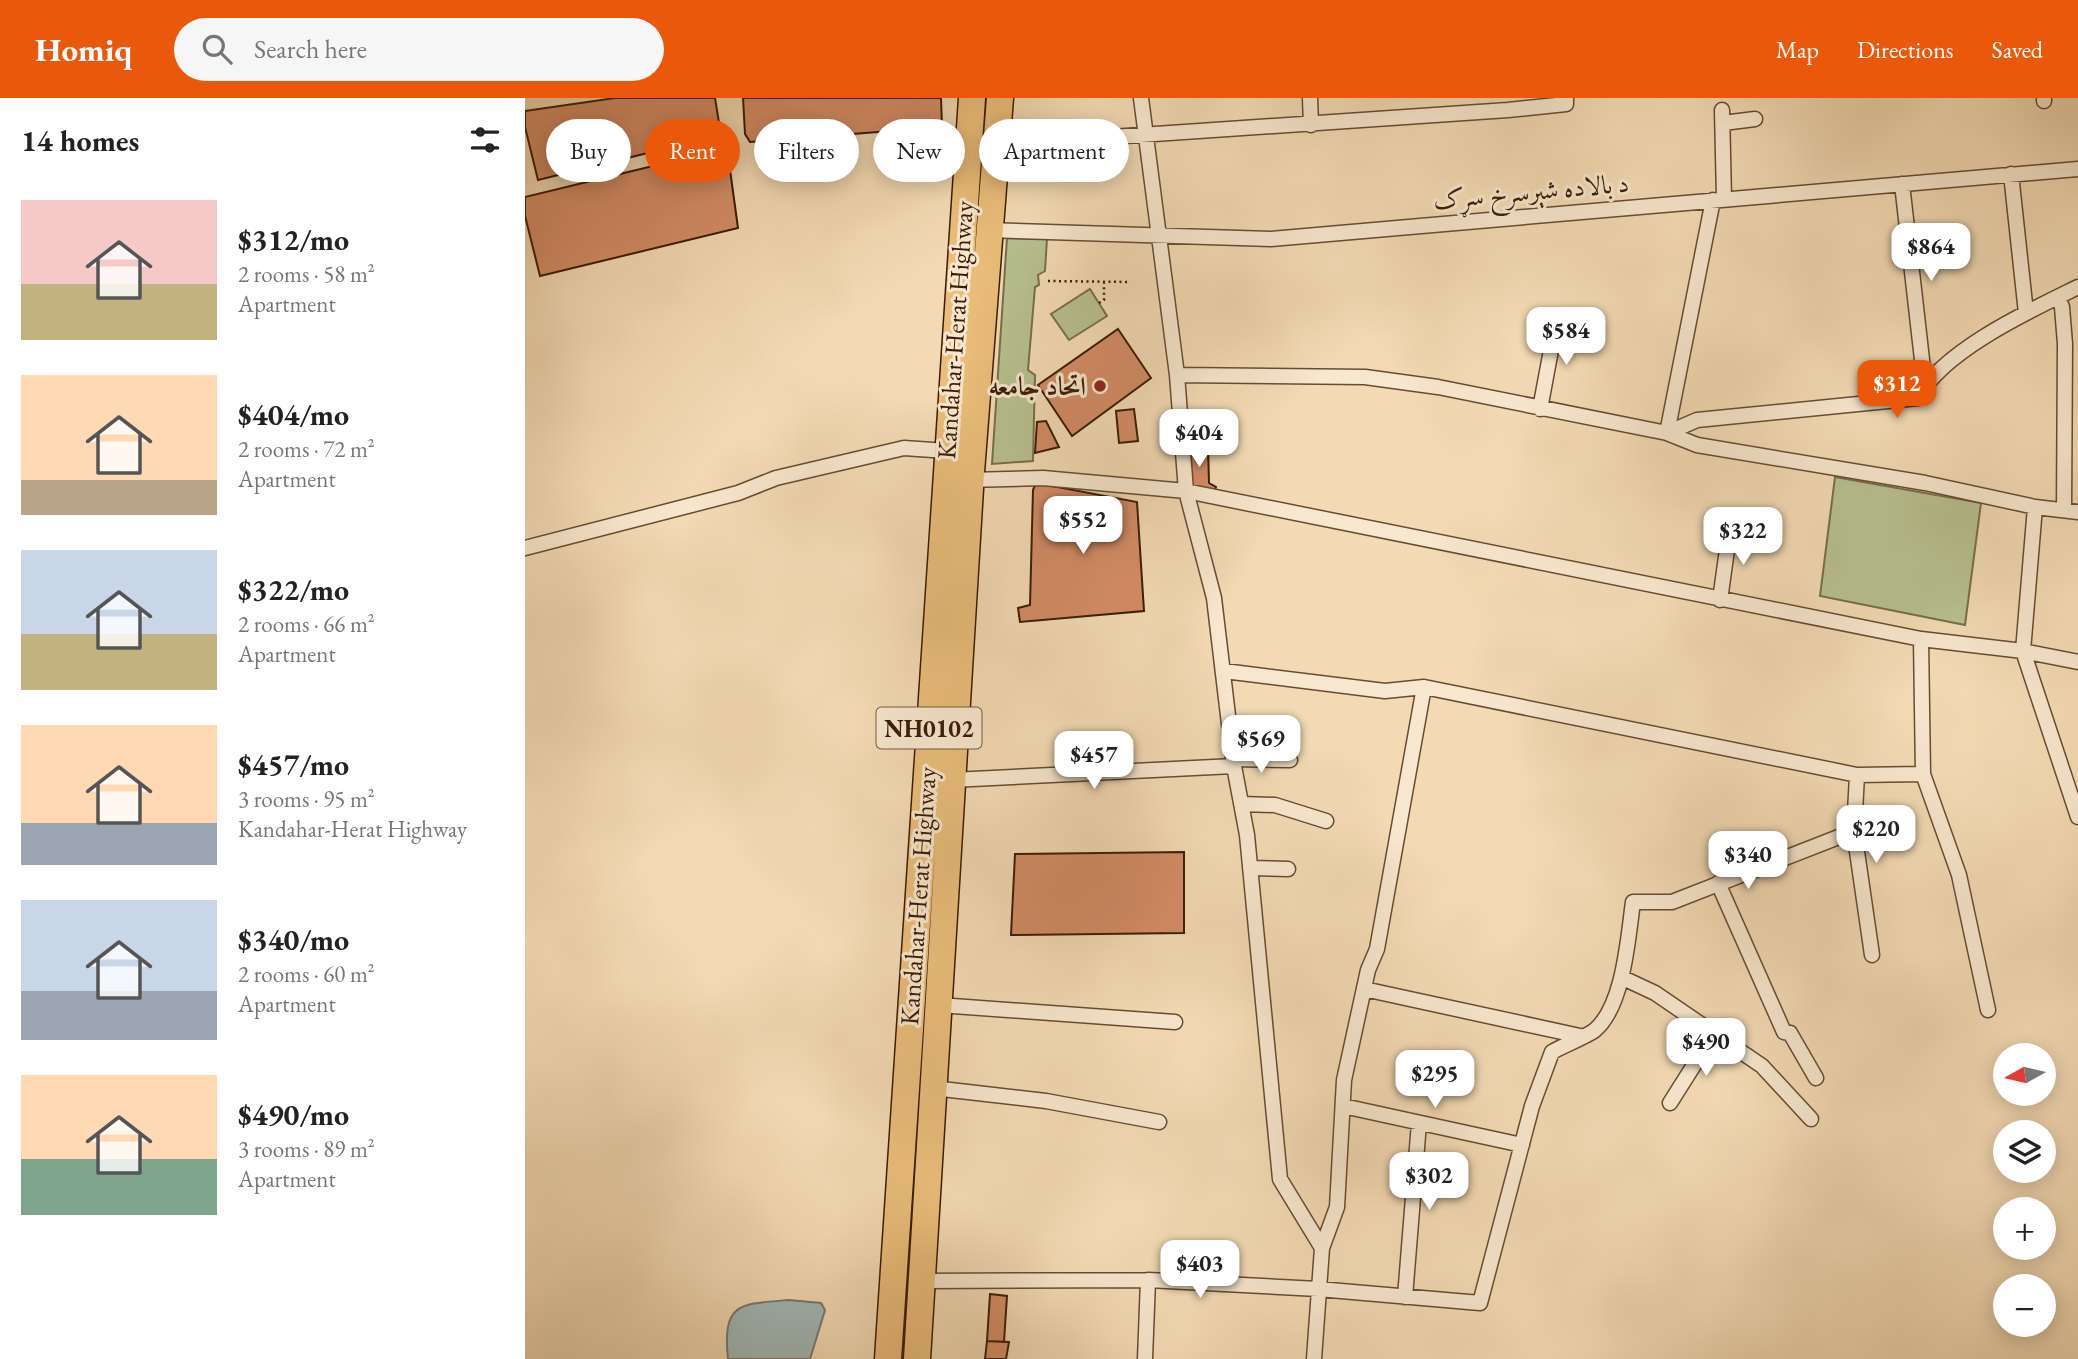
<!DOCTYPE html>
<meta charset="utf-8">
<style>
body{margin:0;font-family:"EB Garamond",Amiri,serif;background:#f6f6f6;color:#222;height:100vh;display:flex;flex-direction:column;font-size:26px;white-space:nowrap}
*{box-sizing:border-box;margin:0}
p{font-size:23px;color:#767676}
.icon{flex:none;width:38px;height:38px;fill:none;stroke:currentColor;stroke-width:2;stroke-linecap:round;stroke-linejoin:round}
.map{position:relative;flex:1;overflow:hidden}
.details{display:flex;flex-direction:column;background:#fff;width:525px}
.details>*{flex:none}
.hud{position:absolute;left:21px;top:21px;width:665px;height:63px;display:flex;gap:14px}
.needle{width:46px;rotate:262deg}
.buttons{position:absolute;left:1468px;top:945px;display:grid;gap:14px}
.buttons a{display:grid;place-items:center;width:63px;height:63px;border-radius:50%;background:#fff;box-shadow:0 4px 18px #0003;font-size:35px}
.price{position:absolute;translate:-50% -60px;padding:0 16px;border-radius:14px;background:#fff;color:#222;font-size:23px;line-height:46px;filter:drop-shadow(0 2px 4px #0008)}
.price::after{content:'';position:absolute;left:50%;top:42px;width:21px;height:16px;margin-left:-10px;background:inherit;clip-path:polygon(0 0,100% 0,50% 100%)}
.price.current{background:#ea580c;color:#fff}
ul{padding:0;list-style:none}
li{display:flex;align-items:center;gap:21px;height:175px;padding:0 21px}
li span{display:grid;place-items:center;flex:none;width:196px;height:140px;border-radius:0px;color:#555}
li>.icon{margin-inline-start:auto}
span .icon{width:84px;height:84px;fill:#fffc;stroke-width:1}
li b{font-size:30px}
h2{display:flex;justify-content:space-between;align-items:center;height:84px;padding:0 21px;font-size:30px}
.chip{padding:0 24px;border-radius:32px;background:#fff;box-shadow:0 4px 18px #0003;font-size:24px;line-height:63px}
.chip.current{background:#ea580c;color:#fff}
header{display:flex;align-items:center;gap:42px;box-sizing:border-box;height:98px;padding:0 35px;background:#ea580c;color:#fff}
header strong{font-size:33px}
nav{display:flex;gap:38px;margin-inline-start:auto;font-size:24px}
.search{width:490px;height:63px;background:#f6f6f6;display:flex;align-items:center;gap:18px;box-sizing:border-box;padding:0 24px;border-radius:38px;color:#767676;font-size:26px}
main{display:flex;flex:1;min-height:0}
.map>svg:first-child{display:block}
.green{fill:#b7c090;stroke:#786e4a;stroke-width:2}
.water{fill:#a0b8b8;stroke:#777970;stroke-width:2}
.building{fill:#d38c66;stroke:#3a1b05;stroke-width:2}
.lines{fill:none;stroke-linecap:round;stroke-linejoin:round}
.street-casing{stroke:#684b31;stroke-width:17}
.highway-casing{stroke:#3a1b05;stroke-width:29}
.path{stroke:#3a1b05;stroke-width:2.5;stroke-dasharray:2 3.5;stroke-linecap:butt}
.street{stroke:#f7e7ce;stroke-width:14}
.highway{stroke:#eabd7a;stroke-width:26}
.poi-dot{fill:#8f2418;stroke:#f7e7ce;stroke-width:2.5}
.labels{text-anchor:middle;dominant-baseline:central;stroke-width:6;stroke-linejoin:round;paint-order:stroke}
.shield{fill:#f7e7ce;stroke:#735841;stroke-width:2}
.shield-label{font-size:24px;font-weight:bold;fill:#3a1b05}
.street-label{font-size:26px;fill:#3a1b05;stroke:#f7e7ce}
.poi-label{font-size:26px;font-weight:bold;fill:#3a1b05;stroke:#f7e7ce;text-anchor:end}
</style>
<header>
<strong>Homiq</strong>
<div class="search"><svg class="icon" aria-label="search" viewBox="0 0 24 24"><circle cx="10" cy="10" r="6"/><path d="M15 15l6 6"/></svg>Search here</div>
<nav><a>Map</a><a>Directions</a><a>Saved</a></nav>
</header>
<main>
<section class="details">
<h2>14 homes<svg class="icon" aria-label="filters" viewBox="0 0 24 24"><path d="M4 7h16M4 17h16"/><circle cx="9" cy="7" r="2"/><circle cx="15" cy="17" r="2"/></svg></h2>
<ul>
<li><span style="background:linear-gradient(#f6c9c9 60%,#c2b280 0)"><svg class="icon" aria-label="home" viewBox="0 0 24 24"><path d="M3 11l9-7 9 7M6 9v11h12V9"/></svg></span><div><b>$312/mo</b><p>2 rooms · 58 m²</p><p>Apartment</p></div></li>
<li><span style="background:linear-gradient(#ffd9b3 75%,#b9a48a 0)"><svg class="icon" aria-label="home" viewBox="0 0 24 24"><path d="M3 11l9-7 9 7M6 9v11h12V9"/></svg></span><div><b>$404/mo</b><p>2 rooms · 72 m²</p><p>Apartment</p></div></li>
<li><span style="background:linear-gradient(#c9d6e8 60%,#c2b280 0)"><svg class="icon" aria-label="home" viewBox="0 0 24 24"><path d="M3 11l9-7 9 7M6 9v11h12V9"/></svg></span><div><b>$322/mo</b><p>2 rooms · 66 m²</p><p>Apartment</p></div></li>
<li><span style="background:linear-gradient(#ffd9b3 70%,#9aa5b1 0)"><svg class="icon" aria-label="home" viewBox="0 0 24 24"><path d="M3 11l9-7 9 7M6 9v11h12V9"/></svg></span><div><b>$457/mo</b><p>3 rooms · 95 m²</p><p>Kandahar-Herat Highway</p></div></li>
<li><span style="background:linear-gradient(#c9d6e8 65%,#9aa5b1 0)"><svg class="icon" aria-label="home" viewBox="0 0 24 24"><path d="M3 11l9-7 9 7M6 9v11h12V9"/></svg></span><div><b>$340/mo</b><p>2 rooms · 60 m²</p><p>Apartment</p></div></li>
<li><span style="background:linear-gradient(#ffd9b3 60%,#7fa58c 0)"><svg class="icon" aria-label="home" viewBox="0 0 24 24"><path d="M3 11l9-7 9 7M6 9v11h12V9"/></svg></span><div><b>$490/mo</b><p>3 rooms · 89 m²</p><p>Apartment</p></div></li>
</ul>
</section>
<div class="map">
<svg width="1553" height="1261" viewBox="0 0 1553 1261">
<rect width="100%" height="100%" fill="#f3dab4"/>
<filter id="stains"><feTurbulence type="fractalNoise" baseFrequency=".00286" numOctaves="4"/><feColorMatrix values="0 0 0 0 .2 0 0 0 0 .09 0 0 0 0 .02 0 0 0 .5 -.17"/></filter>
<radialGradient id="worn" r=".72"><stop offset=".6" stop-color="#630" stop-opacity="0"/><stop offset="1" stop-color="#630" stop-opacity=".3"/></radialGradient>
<!-- green -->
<path class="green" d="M482,140L522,141L520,173L513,177L514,187L510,189L503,272L510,277L508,363L467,366Z
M565,191L582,218L544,242L526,216Z
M1310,379L1456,405L1440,527L1295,498Z"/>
<!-- water -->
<path class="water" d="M264,1202L296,1205L300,1212L285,1261H203C197,1204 215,1206 264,1202Z"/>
<!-- building -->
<path class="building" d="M90,0H190L196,37L13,82L0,29V13Z
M218,0H416L417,29L225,44L220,36Z
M202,50L213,130L15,178L0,118V99Z
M593,231L626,280L547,338L513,287Z
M609,311L613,343L594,345L591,313Z
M521,323L534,349L510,355L512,324Z
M683,349L684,385L691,389L690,392L666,391L661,352Z
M511,385L612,404L619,513L495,524L493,510L505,507L508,392Z
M659,754V835L486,837L490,756Z
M465,1196L482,1198L479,1244L462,1243Z
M462,1243L484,1244L481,1261H460Z"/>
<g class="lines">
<!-- street casing -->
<g class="street-casing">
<path id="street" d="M616,0L652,277L661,393L689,500L709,668L722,737L755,1081L797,1150
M785,0L786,27
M1519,0V3
M1197,12L1199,101
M1198,25L1230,21
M470,47L983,12L1041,6V0
M1486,76L1501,215
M1377,86L1400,288
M462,132L746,141L1553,71
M1533,199L1537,209L1540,246L1539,412
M652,277L840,279L913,289L1142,335L1172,347L1400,385L1510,409L1553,414
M1015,311L1032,220
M1142,335L1172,322L1393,300C1417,253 1506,212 1553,189
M1142,335L1188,102
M442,382L518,380L661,393L1396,541L1498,553L1553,564
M1510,409L1498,553L1553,719
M0,450L213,395L251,380L379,350L422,353
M1195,502L1205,430
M1396,541L1398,676L1434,777L1463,912
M699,573L860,593L899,589L1332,677L1398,676
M708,661L765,662
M1332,677L1329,733L1347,857
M427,682L709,668
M716,706L750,707L801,723
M725,770L763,771
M1193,785L1259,934L1265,935L1291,980
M1098,880L1130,895L1237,968L1286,1021
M839,891L1055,938
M414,907L650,924
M408,990L521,1003L634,1024
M1145,1005L1188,937
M818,1008L997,1047
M397,1183L623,1182L793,1191L955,1205L1007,1008L1027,954C1037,948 1063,938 1070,932C1099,907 1103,839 1108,804H1147L1329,733
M880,1199L894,1025
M620,1261L623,1182
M789,1261L797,1150L812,1109L819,982L843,872L852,851L899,589"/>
</g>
<!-- highway casing -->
<g class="highway-casing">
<path id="highway" d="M363,1261L447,0
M392,1261L446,374L475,0"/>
</g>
<!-- path -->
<path class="path" d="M523,183L605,184
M574,205L579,202V185"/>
<!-- street -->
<use href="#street" class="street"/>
<!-- highway -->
<use href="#highway" class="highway"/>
</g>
<!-- markers -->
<circle class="poi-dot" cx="575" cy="288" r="7"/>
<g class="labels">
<!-- shield labels -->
<rect class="shield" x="351.5" y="609.5" width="105" height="41" rx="5"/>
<g class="shield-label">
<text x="404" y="630">NH0102</text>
</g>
<!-- street labels -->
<g class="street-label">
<text transform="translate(1006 93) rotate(-5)">د بالاده شېرسرخ سړک</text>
<text transform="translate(430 232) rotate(-86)">Kandahar-Herat Highway</text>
<text transform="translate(393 798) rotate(-86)">Kandahar-Herat Highway</text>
</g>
<!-- poi labels -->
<g class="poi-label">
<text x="561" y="288">اتحاد جامعه</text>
</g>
</g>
<rect width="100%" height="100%" filter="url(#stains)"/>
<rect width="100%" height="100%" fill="url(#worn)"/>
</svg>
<div class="buttons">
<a><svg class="needle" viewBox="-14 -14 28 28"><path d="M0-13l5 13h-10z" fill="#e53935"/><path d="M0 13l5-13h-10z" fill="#767676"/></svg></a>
<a><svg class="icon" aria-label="layers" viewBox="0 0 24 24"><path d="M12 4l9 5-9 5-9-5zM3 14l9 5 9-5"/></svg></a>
<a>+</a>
<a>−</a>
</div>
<b class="price" style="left:1406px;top:185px">$864</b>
<b class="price" style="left:1041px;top:269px">$584</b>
<b class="price current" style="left:1372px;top:322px">$312</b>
<b class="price" style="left:674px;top:371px">$404</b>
<b class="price" style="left:558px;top:458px">$552</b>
<b class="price" style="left:1218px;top:469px">$322</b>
<b class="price" style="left:736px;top:677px">$569</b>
<b class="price" style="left:569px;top:693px">$457</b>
<b class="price" style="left:1351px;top:767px">$220</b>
<b class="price" style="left:1223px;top:793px">$340</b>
<b class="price" style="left:1181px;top:980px">$490</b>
<b class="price" style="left:910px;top:1012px">$295</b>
<b class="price" style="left:904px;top:1114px">$302</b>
<b class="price" style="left:675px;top:1202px">$403</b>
<div class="hud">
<a class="chip">Buy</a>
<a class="chip current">Rent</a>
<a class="chip">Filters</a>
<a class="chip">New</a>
<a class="chip">Apartment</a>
</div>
</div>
</main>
